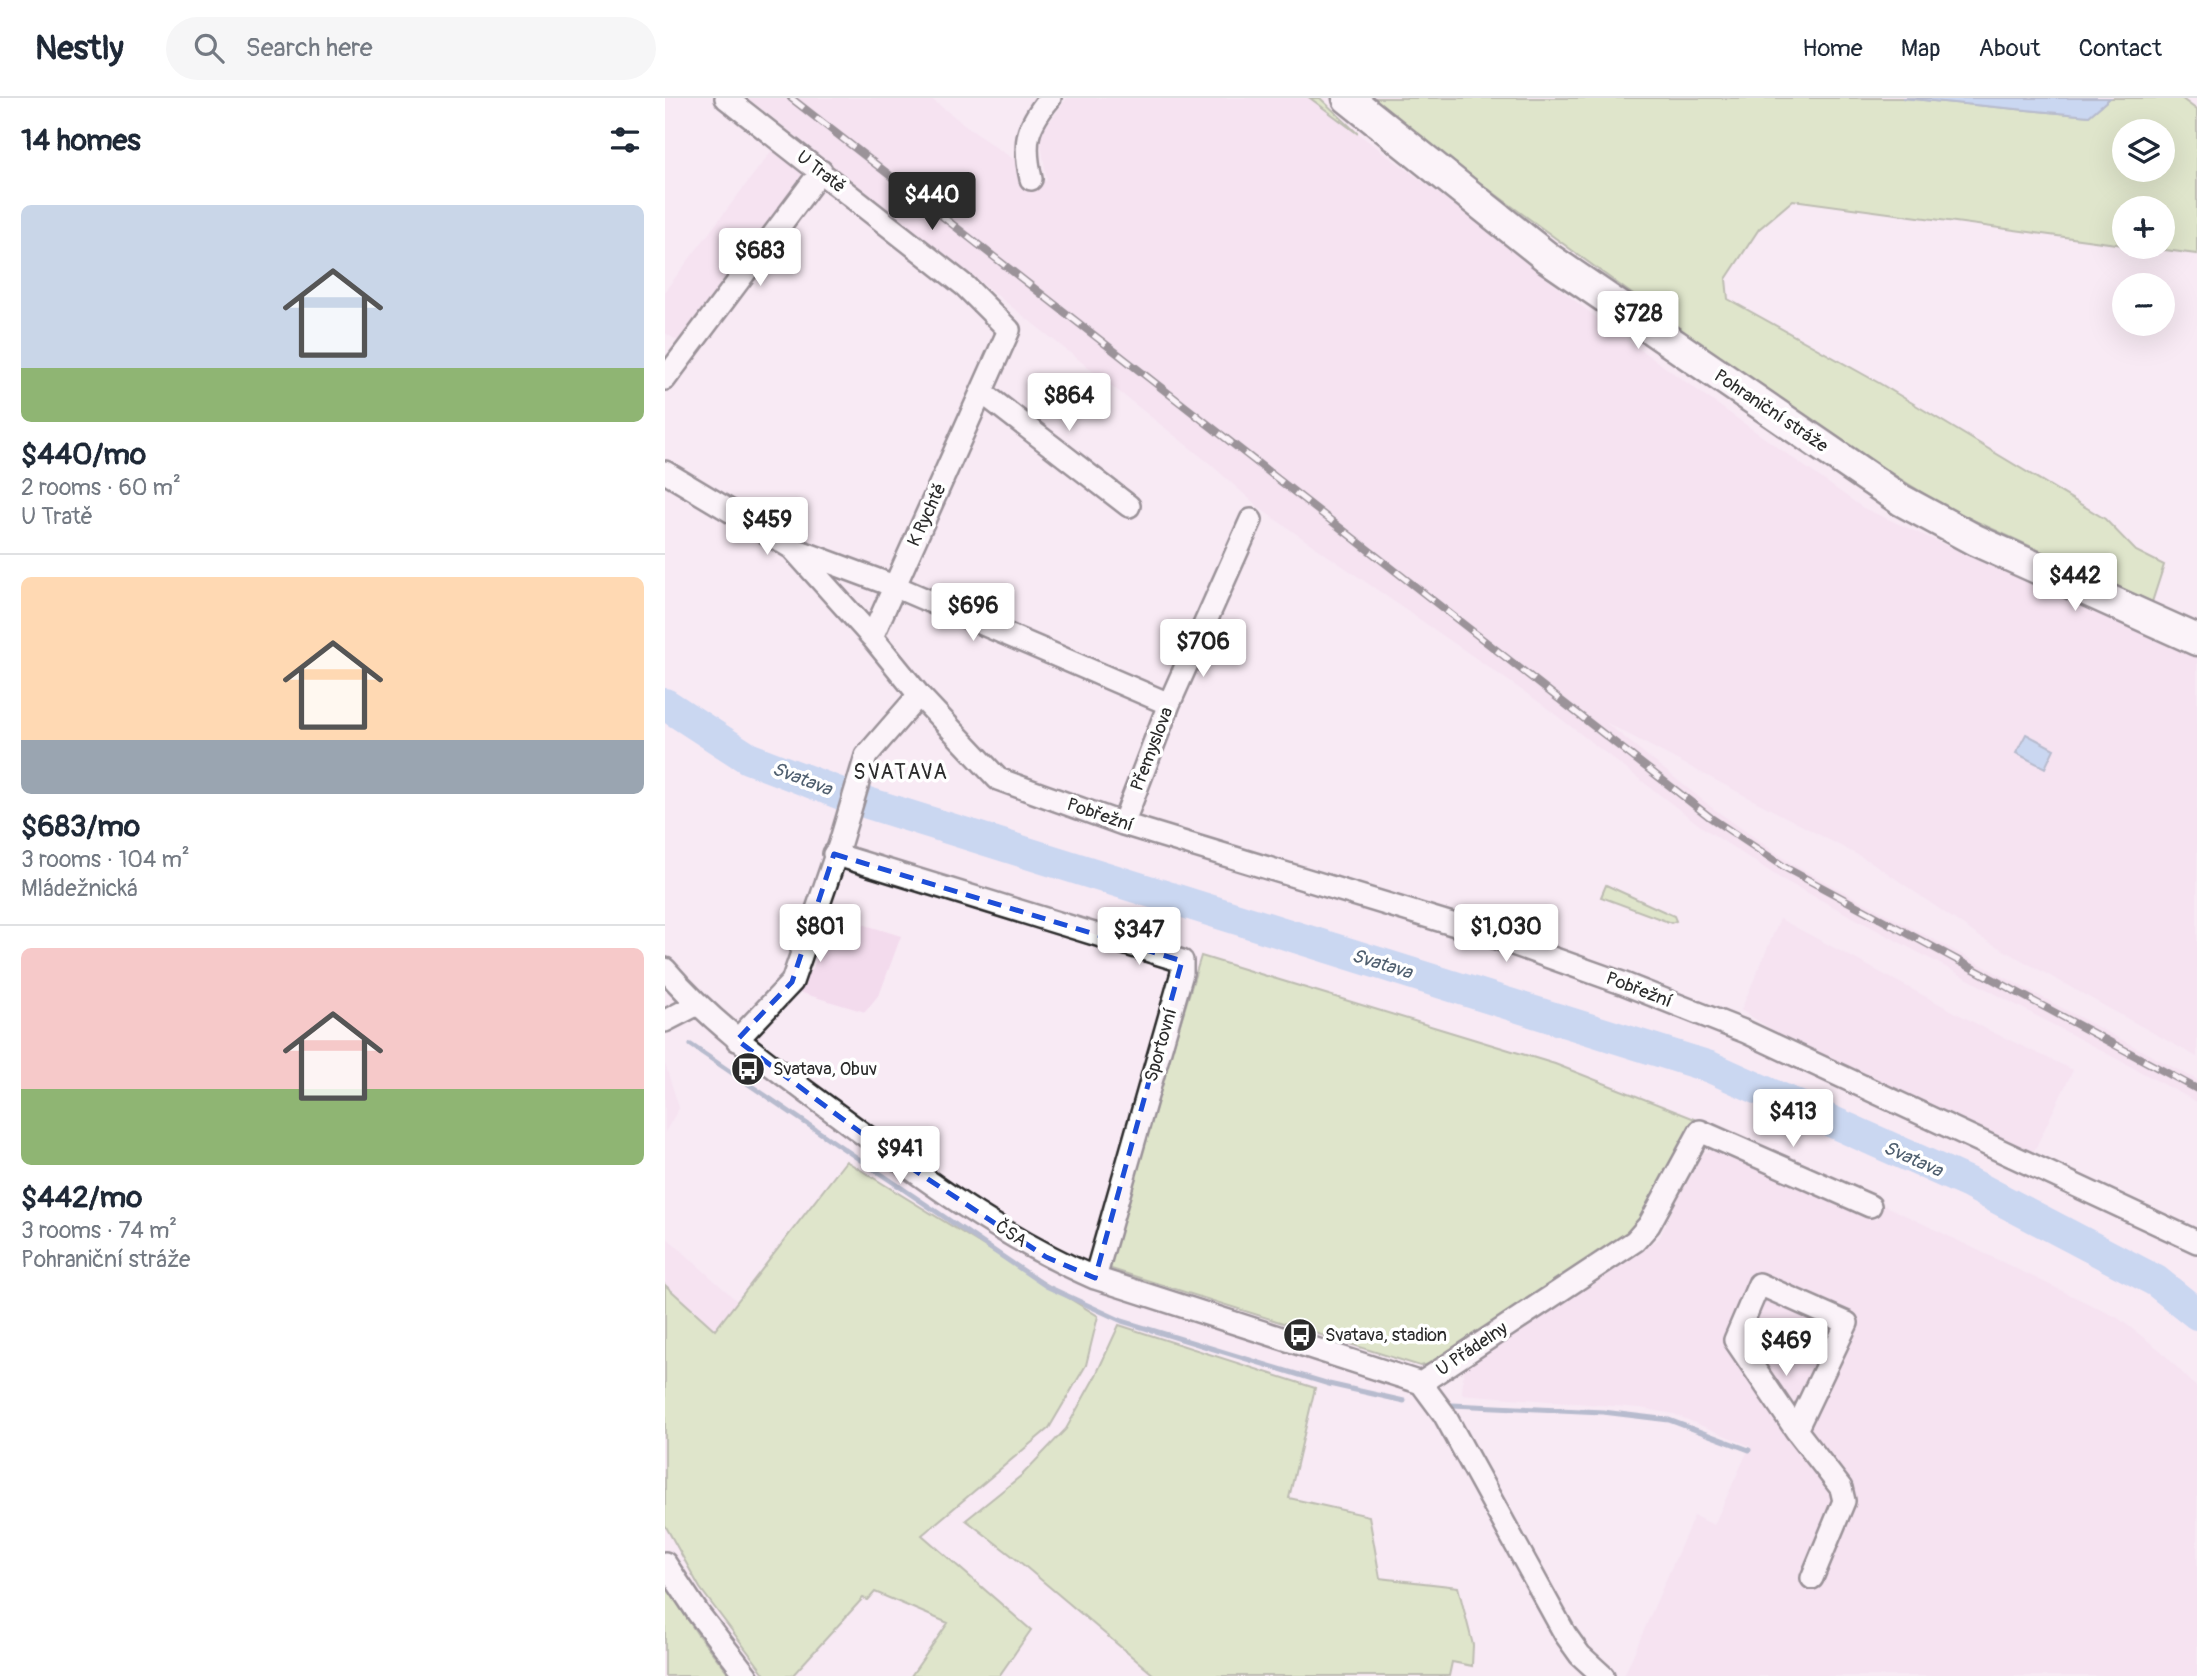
<!DOCTYPE html>
<meta charset="utf-8">
<style>
body{margin:0;font-family:Pangolin,sans-serif;background:#f6f6f7;color:#1f2937;height:100vh;display:flex;flex-direction:column;font-size:26px;white-space:nowrap}
*{box-sizing:border-box;margin:0}
p{font-size:23px;color:#747a83}
.icon{flex:none;width:38px;height:38px;fill:none;stroke:currentColor;stroke-width:2;stroke-linecap:round;stroke-linejoin:round}
.map{position:relative;flex:1;overflow:hidden}
.side{display:flex;flex-direction:column;background:#fff;width:665px}
.side>*{flex:none}
.fabs{position:absolute;left:1447px;top:21px;display:grid;gap:14px}
.fabs a{display:grid;place-items:center;width:63px;height:63px;border-radius:50%;background:#fff;box-shadow:0 7px 28px #0002;font-size:35px}
.price{position:absolute;translate:-50% -60px;padding:0 16px;border-radius:7px;background:#fff;color:#222;font-size:23px;line-height:46px;filter:drop-shadow(0 2px 4px #0008)}
.price::after{content:'';position:absolute;left:50%;top:42px;width:21px;height:16px;margin-left:-10px;background:inherit;clip-path:polygon(0 0,100% 0,50% 100%)}
.price.selected{background:#2b2b2b;color:#fff}
ul{padding:0;list-style:none}
li{display:grid;align-content:center;gap:14px;height:371px;padding:0 21px}
li+li{border-top:2px solid #e0e1e3}
li span{display:grid;place-items:center;height:217px;border-radius:10px;color:#555}
li>.icon{margin-inline-start:auto}
span .icon{width:126px;height:126px;fill:#fffc;stroke-width:1}
li b{font-size:30px}
h2{display:flex;justify-content:space-between;align-items:center;height:84px;padding:0 21px;font-size:30px}
header{display:flex;align-items:center;gap:42px;box-sizing:border-box;height:98px;padding:0 35px;background:#fff;border-bottom:2px solid #e0e1e3}
header strong{font-size:33px}
nav{display:flex;gap:38px;margin-inline-start:auto;font-size:24px}
.search{width:490px;height:63px;background:#f6f6f7;display:flex;align-items:center;gap:18px;box-sizing:border-box;padding:0 24px;border-radius:38px;color:#747a83;font-size:26px}
main{display:flex;flex:1;min-height:0}
.map>svg:first-child{display:block}
.built{fill:#f3dbed}
.green{fill:#c1e099;stroke:#768662;stroke-width:2;fill-rule:evenodd}
.water{fill:#93c0ed;stroke:#69849f;stroke-width:2}
.lines{fill:none;stroke-linecap:round;stroke-linejoin:round}
.stream{stroke:#69849f;stroke-width:5}
.river{stroke:#93c0ed;stroke-width:32}
.street-casing{stroke:#2b2b2b;stroke-width:26}
.secondary-casing{stroke:#2b2b2b;stroke-width:35}
.street{stroke:#fff;stroke-width:21}
.secondary{stroke:#fff;stroke-width:30}
.rail-casing{stroke:#2b2b2b;stroke-width:8}
.rail{stroke:#fff;stroke-width:5;stroke-dasharray:16;stroke-linecap:butt}
.marked{fill:none;stroke:#1d4ed8;stroke-width:5;stroke-dasharray:14 9;stroke-linejoin:round}
.labels{text-anchor:middle;dominant-baseline:central;stroke-width:7;stroke-linejoin:round;paint-order:stroke}
.street-label{font-size:18px;fill:#2b2b2b;stroke:#fff}
.poi-label{font-size:18px;fill:#2b2b2b;stroke:#fff;text-anchor:start}
.water-label{font-size:19px;font-style:italic;fill:#4f5f6f;stroke:#fff}
.quarter-label{font-size:21px;letter-spacing:2px;fill:#2b2b2b;stroke:#fff}
</style>
<header>
<strong>Nestly</strong>
<div class="search"><svg class="icon" aria-label="search" viewBox="0 0 24 24"><circle cx="10" cy="10" r="6"/><path d="M15 15l6 6"/></svg>Search here</div>
<nav><a>Home</a><a>Map</a><a>About</a><a>Contact</a></nav>
</header>
<main>
<section class="side">
<h2>14 homes<svg class="icon" aria-label="filters" viewBox="0 0 24 24"><path d="M4 7h16M4 17h16"/><circle cx="9" cy="7" r="2"/><circle cx="15" cy="17" r="2"/></svg></h2>
<ul>
<li><span style="background:linear-gradient(#c9d6e8 75%,#8fb573 0)"><svg class="icon" aria-label="home" viewBox="0 0 24 24"><path d="M3 11l9-7 9 7M6 9v11h12V9"/></svg></span><div><b>$440/mo</b><p>2 rooms · 60 m²</p><p>U Tratě</p></div></li>
<li><span style="background:linear-gradient(#ffd9b3 75%,#9aa5b1 0)"><svg class="icon" aria-label="home" viewBox="0 0 24 24"><path d="M3 11l9-7 9 7M6 9v11h12V9"/></svg></span><div><b>$683/mo</b><p>3 rooms · 104 m²</p><p>Mládežnická</p></div></li>
<li><span style="background:linear-gradient(#f6c9c9 65%,#8fb573 0)"><svg class="icon" aria-label="home" viewBox="0 0 24 24"><path d="M3 11l9-7 9 7M6 9v11h12V9"/></svg></span><div><b>$442/mo</b><p>3 rooms · 74 m²</p><p>Pohraniční stráže</p></div></li>
</ul>
</section>
<div class="map">
<svg width="1532" height="1578" viewBox="0 0 1532 1578">
<rect width="100%" height="100%" fill="#f8eaf4"/>
<filter id="ink" filterUnits="userSpaceOnUse"><feTurbulence type="fractalNoise" baseFrequency=".0143" numOctaves="2"/><feDisplacementMap in="SourceGraphic" scale="14" xChannelSelector="R" yChannelSelector="G"/><feConvolveMatrix kernelMatrix="1 2 1 2 8 2 1 2 1" color-interpolation-filters="sRGB"/></filter>
<g filter="url(#ink)">
<!-- built -->
<path class="built" d="M83,0H265L317,40L382,84L375,37L402,0H645L773,95L942,228L1198,410L1532,560V959L1315,839L1208,765L940,624L1046,709L1127,766L1532,982V1004L1115,780L1037,729L874,604L597,412L543,364Z
M108,51L142,77L15,244L0,235V193Z
M165,816L236,838L215,895L200,914L130,893L148,870Z
M1115,821L1323,932L1408,972L1367,1057L1156,963L1076,912Z
M0,966L14,1010L0,1034Z
M1054,1051L1211,1122L1219,1107L1453,1220L1496,1253L1532,1290V1578H959L1029,1418L1049,1427L1085,1348L1009,1316L976,1310L797,1296L799,1269L994,1141L1027,1069L1038,1055Z
M0,1138L72,1203L49,1232L0,1187Z"/>
<!-- green -->
<path class="green" d="M645,0H655L693,36Z
M699,0H1237L1424,18L1445,0H1516L1532,12V156L1476,149H1498V110H1460L1459,147L1128,102L1094,131L1061,181L1063,201L1214,285L1440,421L1471,453L1499,467L1487,504L1282,410L1128,314ZM1460,33H1498V72H1460Z
M941,787L1009,818L1011,823L1006,825L936,799Z
M536,858L890,966L1030,1021L984,1108L967,1133L769,1265L755,1268L440,1169Z
M181,1063L433,1218L421,1267L384,1330L257,1437L366,1532L334,1578H246L283,1525L210,1494L203,1502L198,1500L127,1578H101L35,1490L0,1427V1187L50,1232Z
M454,1227L650,1290L624,1400L704,1418L715,1480L793,1489L808,1547L807,1568L787,1564L784,1578H490L355,1464L301,1422L357,1377L401,1331L431,1277Z
M0,1487L33,1537L66,1578H0Z"/>
<!-- water -->
<path class="water" d="M1237,0H1445L1424,18Z
M1361,636L1389,651L1380,670L1351,655Z"/>
<g class="lines">
<!-- stream -->
<path class="stream" d="M26,947L381,1188L457,1223L664,1286L739,1303
M787,1307L938,1314L1004,1322L1084,1352"/>
<!-- river -->
<path class="river" d="M0,606L83,660L187,700L1045,969L1306,1086L1491,1183L1532,1216"/>
<!-- street casing -->
<g class="street-casing">
<path id="street" d="M61,0L300,188L344,232L207,539
M366,81C358,44 361,29 385,0
M0,281L156,73
M318,295L464,408
M0,374L127,450L207,539L254,597L333,681L458,726L820,836L957,885L1081,934L1532,1144
M132,452L229,488L504,606
M458,726L504,606L586,422
M169,756L517,863V875L430,1180
M0,871C48,927 107,968 166,1012C249,1074 335,1139 430,1180L756,1285L779,1316L900,1536L915,1557L938,1578
M0,923L31,907
M72,942L127,884L175,745L201,658L254,597
M756,1285L970,1143L984,1127L1035,1033L1205,1108
M1131,1332L1182,1225L1094,1186L1070,1242L1131,1332L1176,1390L1179,1403L1147,1480
M0,1465L33,1515L82,1578"/>
</g>
<!-- secondary casing -->
<g class="secondary-casing">
<path id="secondary" d="M683,0L883,160L1236,402L1310,442L1532,542"/>
</g>
<!-- street -->
<use href="#street" class="street"/>
<!-- secondary -->
<use href="#secondary" class="secondary"/>
<!-- rail casing -->
<g class="rail-casing">
<path id="rail" d="M126,0L1046,720L1121,770L1532,991"/>
</g>
<!-- rail -->
<use href="#rail" class="rail"/>
</g>
</g>
<!-- marked area -->
<path d="M0 0H1532V1578H0ZM169,756L517,863L430,1180L381,1159L219,1052L72,942L127,884Z" fill="#f8eaf4" fill-opacity=".55" fill-rule="evenodd"/>
<path class="marked" d="M169,756L517,863L430,1180L381,1159L219,1052L72,942L127,884Z"/>
<!-- icons -->
<defs>
<g id="bus-disc" transform="scale(1.75)"><circle r="9.5" fill="#2b2b2b" stroke="#fff"/><path d="M-5-6H5V4H4V6H2V4H-2V6H-4V4H-5ZM-3.5-4V0h7V-4ZM-3.5 1.2v1.5H-2V1.2ZM2 1.2v1.5H3.5V1.2Z" fill="#fff"/></g>
</defs>
<g fill-rule="evenodd">
<use href="#bus-disc" x="83" y="971"/>
<use href="#bus-disc" x="635" y="1237"/>
</g>
<g class="labels">
<!-- street labels -->
<g class="street-label">
<text transform="translate(156 74) rotate(38)">U Tratě</text>
<text transform="translate(1106 313) rotate(34)">Pohraniční stráže</text>
<text transform="translate(262 417) rotate(-65)">K Rychtě</text>
<text transform="translate(487 651) rotate(-69)">Přemyslova</text>
<text transform="translate(435 717) rotate(19)">Pobřežní</text>
<text transform="translate(974 892) rotate(21)">Pobřežní</text>
<text transform="translate(496 947) rotate(-74)">Sportovní</text>
<text transform="translate(346 1136) rotate(33)">ČSA</text>
<text transform="translate(807 1251) rotate(-34)">U Přádelny</text>
</g>
<!-- poi labels -->
<g class="poi-label">
<text x="108" y="971">Svatava, Obuv</text>
<text x="660" y="1237">Svatava, stadion</text>
</g>
<!-- water labels -->
<g class="water-label">
<text transform="translate(137 681) rotate(21)">Svatava</text>
<text transform="translate(717 866) rotate(17)">Svatava</text>
<text transform="translate(1248 1061) rotate(24)">Svatava</text>
</g>
<!-- quarter labels -->
<g class="quarter-label">
<text x="236" y="674">SVATAVA</text>
</g>
</g>
</svg>
<div class="fabs">
<a><svg class="icon" aria-label="layers" viewBox="0 0 24 24"><path d="M12 4l9 5-9 5-9-5zM3 14l9 5 9-5"/></svg></a>
<a>+</a>
<a>−</a>
</div>
<b class="price selected" style="left:267px;top:134px">$440</b>
<b class="price" style="left:95px;top:190px">$683</b>
<b class="price" style="left:973px;top:253px">$728</b>
<b class="price" style="left:404px;top:335px">$864</b>
<b class="price" style="left:102px;top:459px">$459</b>
<b class="price" style="left:1410px;top:515px">$442</b>
<b class="price" style="left:308px;top:545px">$696</b>
<b class="price" style="left:538px;top:581px">$706</b>
<b class="price" style="left:155px;top:866px">$801</b>
<b class="price" style="left:841px;top:866px">$1,030</b>
<b class="price" style="left:474px;top:869px">$347</b>
<b class="price" style="left:1128px;top:1051px">$413</b>
<b class="price" style="left:235px;top:1088px">$941</b>
<b class="price" style="left:1121px;top:1280px">$469</b>
</div>
</main>
